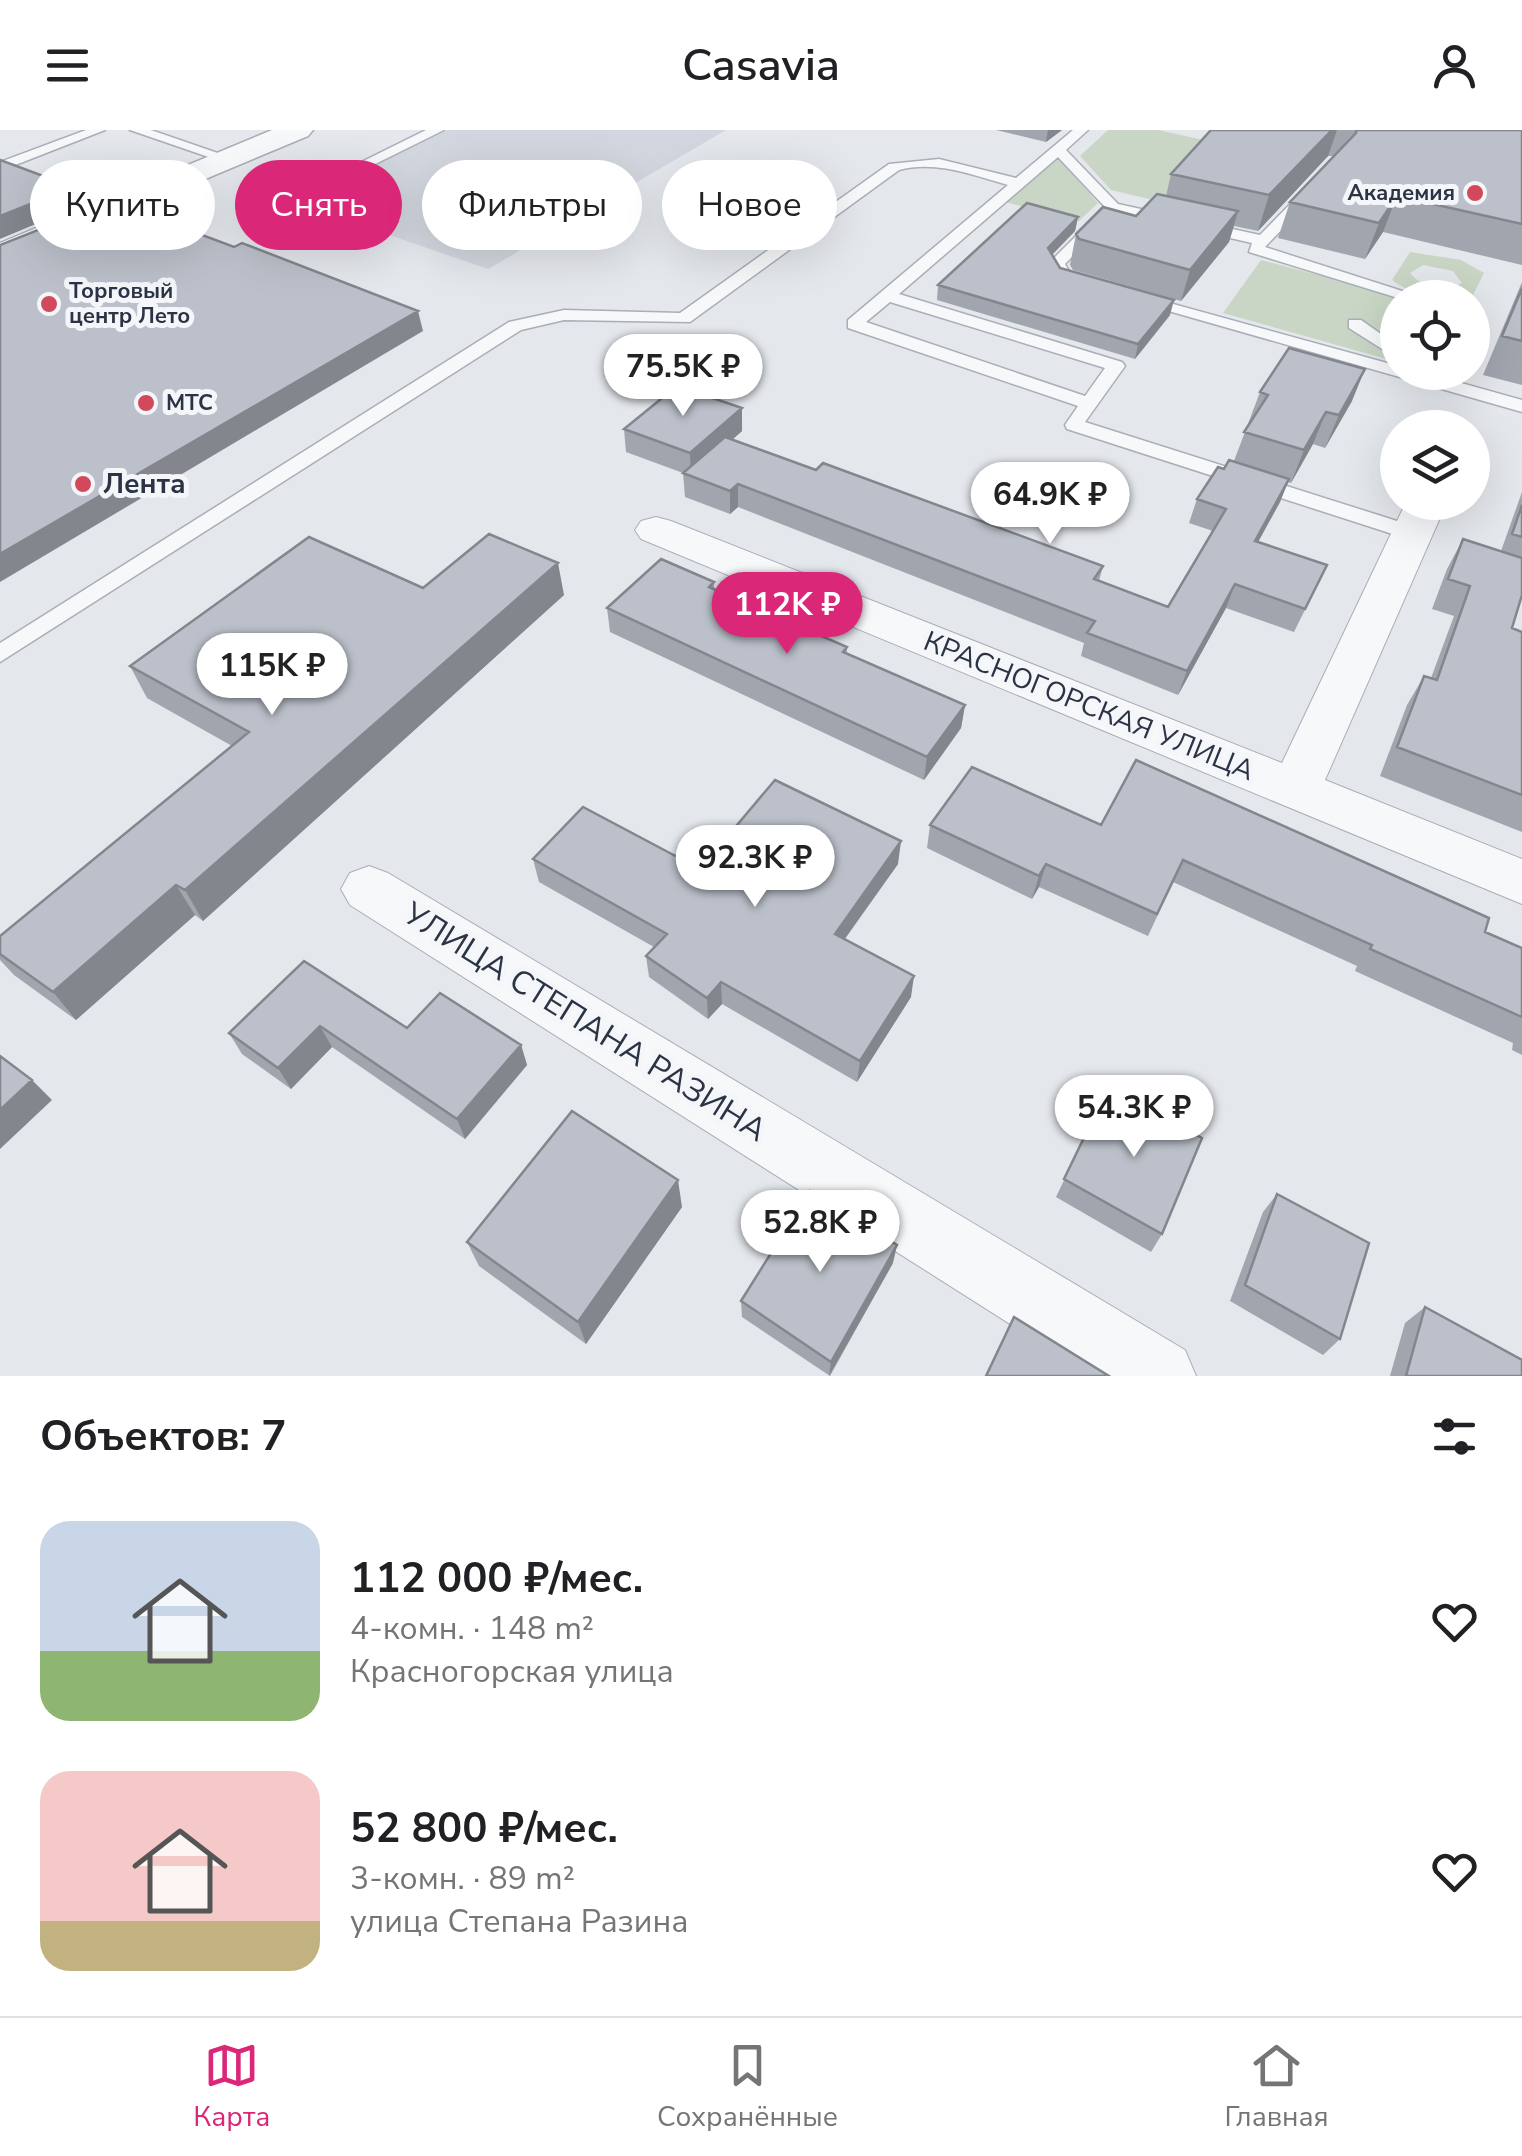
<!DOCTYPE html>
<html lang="ru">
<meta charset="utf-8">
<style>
body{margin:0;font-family:"Nunito Sans",sans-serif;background:#f2f2f2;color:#202124;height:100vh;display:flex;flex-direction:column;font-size:38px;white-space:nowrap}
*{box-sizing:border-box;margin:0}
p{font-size:32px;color:#757577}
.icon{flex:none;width:55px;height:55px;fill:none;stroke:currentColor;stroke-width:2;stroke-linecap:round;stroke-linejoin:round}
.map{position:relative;height:1246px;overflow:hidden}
.panel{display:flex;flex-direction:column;background:#fff;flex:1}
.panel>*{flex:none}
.top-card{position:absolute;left:30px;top:30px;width:1000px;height:90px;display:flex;gap:20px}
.buttons{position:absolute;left:1380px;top:150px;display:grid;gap:20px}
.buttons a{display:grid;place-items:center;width:110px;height:110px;border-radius:50%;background:#fff;box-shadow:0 10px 40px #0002;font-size:50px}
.price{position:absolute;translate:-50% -85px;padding:0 22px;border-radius:35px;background:#fff;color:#222;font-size:32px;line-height:65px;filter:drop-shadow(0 2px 5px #0008)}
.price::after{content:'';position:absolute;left:50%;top:60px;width:30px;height:22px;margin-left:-15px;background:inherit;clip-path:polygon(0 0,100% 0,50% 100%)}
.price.on{background:#db2777;color:#fff}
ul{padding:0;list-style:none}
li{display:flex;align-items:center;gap:30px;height:250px;padding:0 40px}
li span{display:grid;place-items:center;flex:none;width:280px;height:200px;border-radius:30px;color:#555}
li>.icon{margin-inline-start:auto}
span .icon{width:120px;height:120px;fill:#fffc;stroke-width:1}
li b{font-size:42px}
h2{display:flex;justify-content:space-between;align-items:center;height:120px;padding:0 40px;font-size:42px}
.chip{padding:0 35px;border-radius:45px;background:#fff;box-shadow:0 10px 40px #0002;font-size:35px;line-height:90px}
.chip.on{background:#db2777;color:#fff}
header{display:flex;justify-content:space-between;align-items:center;height:130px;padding:0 40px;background:#fff;font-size:45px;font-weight:600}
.tab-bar{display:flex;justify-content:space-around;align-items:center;height:140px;border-top:2px solid #e0e0e0;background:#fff;font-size:28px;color:#757577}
.tab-bar a{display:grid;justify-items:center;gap:5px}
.tab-bar .on{color:#db2777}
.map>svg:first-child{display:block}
.built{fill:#d2d6de}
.green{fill:#c9d6c5;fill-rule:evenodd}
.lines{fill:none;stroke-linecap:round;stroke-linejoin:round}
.service-casing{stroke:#a9aeb7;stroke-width:3}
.minor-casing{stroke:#a9aeb7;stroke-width:2}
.tertiary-casing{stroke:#a9aeb7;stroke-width:3}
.service{fill:#f7f8fa;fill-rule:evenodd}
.minor{fill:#f7f8fa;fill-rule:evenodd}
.tertiary{fill:#f7f8fa;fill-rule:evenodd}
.wall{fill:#a1a5ae}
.shaded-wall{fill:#83868d}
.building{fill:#bbc0ca;stroke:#83868d;stroke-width:2.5}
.poi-dot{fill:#d1495b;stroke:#f4f6f9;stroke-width:4}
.labels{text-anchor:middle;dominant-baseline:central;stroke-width:10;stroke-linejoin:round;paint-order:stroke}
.far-poi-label{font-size:22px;font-weight:bold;fill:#2b3445;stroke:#f4f6f9;text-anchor:start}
.poi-label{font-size:28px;font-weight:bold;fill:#2b3445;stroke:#f4f6f9;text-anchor:start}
.street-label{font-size:28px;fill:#2b3445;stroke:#f4f6f9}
.near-street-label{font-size:32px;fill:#2b3445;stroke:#f4f6f9}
</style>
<header><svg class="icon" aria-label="menu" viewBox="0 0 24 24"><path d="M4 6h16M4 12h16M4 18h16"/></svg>Casavia<svg class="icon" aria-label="person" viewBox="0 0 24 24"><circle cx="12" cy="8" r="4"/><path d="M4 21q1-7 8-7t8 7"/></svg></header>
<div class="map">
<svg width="1522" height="1246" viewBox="0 0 1522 1246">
<rect width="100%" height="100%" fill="#e4e7ec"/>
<!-- built -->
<path class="built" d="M448,0H726L488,139L294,72Z"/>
<!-- green -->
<path class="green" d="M1108,0H1158L1308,33L1260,95L1111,60L1080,26Z
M1059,28L1098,73L1079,91L1005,72Z
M1410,122L1461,130L1484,143L1472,167C1444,170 1414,167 1392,150ZM1423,135L1453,141L1462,153C1446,163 1422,158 1410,143Z
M1261,130L1402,167L1398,168L1397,232L1223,183Z"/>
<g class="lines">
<!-- service casing -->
<g class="service-casing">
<path id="service" d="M86,0H105L0,41V32Z
M130,0H151L235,29L223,32Z
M426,0H444L341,51L329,48Z
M1073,0H1088L1066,20L1118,74L1260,105L1301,63H1311V69L1265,117L1424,168H1398L1249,122L1252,113L1116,82L1065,134L1070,143L1091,149V155L1058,149L1049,133L1105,77L1058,27L899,164L1122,232L1125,236L1085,292L1419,398V408H1405L1067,299L1065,295L1078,276L848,198V190L1008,55C973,45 936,30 899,40L690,192L564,190L521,200L0,532V513L509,192L564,180L680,183L889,34L939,29L1016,48ZM890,172L1105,238L1085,266L866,192Z
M1137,164L1398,236V242H1422L1522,270V282L1137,172Z
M1349,190H1361L1398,216V229L1349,198Z"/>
</g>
<!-- minor casing -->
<g class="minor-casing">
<path id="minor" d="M1406,372H1447L1325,650L1522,729V774L641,409L635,400L641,391L656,387L671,391L1282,633Z
M369,736L388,743L1185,1220L1196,1246H1092L350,775L341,759L350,743Z"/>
</g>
<!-- tertiary casing -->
<g class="tertiary-casing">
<path id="tertiary" d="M272,0H313L308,6L0,135V113Z"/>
</g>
<!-- service -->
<use href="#service" class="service"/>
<!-- minor -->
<use href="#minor" class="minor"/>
<!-- tertiary -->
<use href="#tertiary" class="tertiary"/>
</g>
<!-- wall -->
<path class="wall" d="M996,0H1062L1046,12Z
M1211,0H1522V135L1383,102L1365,129L1278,108L1290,72L1333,26H1328L1258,101L1234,96L1229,112L1181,171L1073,140L1070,135L1076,104L1136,86L1166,66L1171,44Z
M1078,87L1075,101L1052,125L1060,138L1170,185L1135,229L937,170L938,155Z
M1522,152V255L1483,245Z
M1260,262L1352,271L1325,318L1313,314L1291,353L1288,352L1280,372L1258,412L1327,435L1294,502L1226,478L1178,565L1081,526L1084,513L738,377L730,384L685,367L683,343L626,322L624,299L742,301L732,310L816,340L1103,436L1099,451L1168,477L1213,401L1189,393L1197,369L1224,339L1234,331Z
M1522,362V465L1512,498L1522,502V702L1380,646L1407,575L1424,546L1431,548L1454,486L1432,479L1447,439L1463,409L1501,421Z
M714,452V460L847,517V523L965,575L961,598L924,650L610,502L607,478Z
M423,458L564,465L203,791L195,785L76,890L14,845L0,830V806L232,616L147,568L130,536Z
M930,695H1101L1485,802L1522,818V925L1512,920L1513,913L1355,841L1357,836L1173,752L1148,806L1039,757L1032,769L927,718Z
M533,729L700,739L898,734L845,809L911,867L857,952L722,874L708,889L649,847L646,826L654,817L539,752Z
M304,831L407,898L521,915L527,935L465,1009L332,917L291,959L242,924L229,903Z
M1108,958L1162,1104L1151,1122L1056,1067Z
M1277,1064L1340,1209L1323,1225L1230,1171L1263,1082Z
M682,1077L586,1214L479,1136L467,1112Z
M893,1133L830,1246L742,1187L741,1171Z
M1425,1177L1522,1246H1390L1405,1193Z"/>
<!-- shaded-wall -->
<path class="shaded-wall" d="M1048,0H1062L1046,12Z
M1332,0H1337L1328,26L1258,101L1269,65Z
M73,57L81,75L0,109V86Z
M1397,66L1383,102L1365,129L1379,93Z
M1238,81L1229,112L1181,171L1190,140Z
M1078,87L1075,101L1045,132L1048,118Z
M1174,170L1170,185L1135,229L1138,214Z
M418,181L423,201L0,452V424Z
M1365,239L1352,271L1325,318L1339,285Z
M742,278V301L691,346L690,323Z
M1326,282L1313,314L1291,353L1304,320Z
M1289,349L1280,372L1246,434L1255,411Z
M738,354V377L730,384V361Z
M558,433L564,465L203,791L185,760Z
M1235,454L1226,478L1178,565L1187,541Z
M965,575L961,598L924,650L927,627Z
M901,711L898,734L833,825L835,804Z
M1046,734L1039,757L1032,769L1039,746Z
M176,755L195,785L76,890L53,862Z
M914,846L911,867L857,952L860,931Z
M721,852L722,874L708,889L707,868Z
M320,896L332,917L291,959L278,938Z
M521,915L527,935L465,1009L457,989Z
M32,950L52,970L0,1019V980Z
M678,1050L682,1077L586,1214L578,1192Z
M897,1115L893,1133L829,1246L831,1232Z"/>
<!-- building -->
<path class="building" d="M1211,0H1332L1269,65L1171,44Z
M1356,0H1522V94L1397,66L1379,93L1290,72L1356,3Z
M0,30L73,57L0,86Z
M1157,64L1238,81L1190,140L1079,109L1076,104L1103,77L1136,86Z
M111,71L234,117L242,113L418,181L0,424V115Z
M1027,73L1078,87L1048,118L1060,138L1174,170L1138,214L938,155Z
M1522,158V211L1502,206Z
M1289,218L1365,239L1339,285L1326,282L1304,320L1244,302L1268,265L1260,262Z
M677,256L742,278L690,323L624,299Z
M725,307L816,340L823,333L1103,436L1094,449L1168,477L1226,379L1197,369L1218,337L1224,339L1229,330L1289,349L1255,411L1327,435L1305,479L1235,454L1187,541L1087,503L1095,491L738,354L730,361L683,343Z
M1522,375V407L1512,404Z
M489,404L558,433L185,760L176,755L53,862L0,824V806L249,602L130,536L309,407L423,458Z
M1463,409L1522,428V465L1512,498L1522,502V665L1397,617L1424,546L1437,550L1470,456L1448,449Z
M661,429L714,452L709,457L847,517L843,522L965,575L927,627L607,478Z
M1136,630L1489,788L1485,802L1522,818V887L1370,819L1372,815L1183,730L1157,784L1046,734L1039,746L930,695L972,637L1101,695Z
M775,650L901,711L835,804L914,846L860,931L721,852L707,868L646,826L667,804L533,729L583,677L700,739Z
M304,831L407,898L440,863L521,915L457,989L320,896L278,938L229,903Z
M0,926L32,950L0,980Z
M1108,958L1202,1008L1162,1104L1064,1049Z
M572,981L678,1050L578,1192L467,1112Z
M810,1061L897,1115L831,1232L741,1171Z
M1277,1064L1369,1113L1340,1209L1245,1155Z
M1425,1177L1522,1230V1246H1406Z
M1014,1187L1109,1246H986Z"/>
<!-- markers -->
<g class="poi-dot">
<circle cx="1475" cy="63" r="10"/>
<circle cx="49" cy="174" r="10"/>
<circle cx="146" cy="273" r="10"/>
<circle cx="83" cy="354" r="10"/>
</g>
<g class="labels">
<!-- far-poi labels -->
<g class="far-poi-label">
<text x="1455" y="63" text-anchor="end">Академия</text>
<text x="69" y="161">Торговый<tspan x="69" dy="25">центр Лето</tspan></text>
<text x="166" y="273">МТС</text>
</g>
<!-- poi labels -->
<g class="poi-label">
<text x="103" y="354">Лента</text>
</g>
<!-- street labels -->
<g class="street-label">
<text transform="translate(1089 576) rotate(22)">КРАСНОГОРСКАЯ УЛИЦА</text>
</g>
<!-- near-street labels -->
<g class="near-street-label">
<text transform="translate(585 892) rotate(32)">УЛИЦА СТЕПАНА РАЗИНА</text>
</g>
</g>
</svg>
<div class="buttons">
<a><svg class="icon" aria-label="locate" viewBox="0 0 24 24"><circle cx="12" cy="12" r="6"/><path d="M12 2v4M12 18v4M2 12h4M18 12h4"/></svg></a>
<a><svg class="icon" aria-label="layers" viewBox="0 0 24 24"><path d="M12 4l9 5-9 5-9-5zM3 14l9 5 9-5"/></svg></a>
</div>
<b class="price" style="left:683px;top:289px">75.5K ₽</b>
<b class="price" style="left:1050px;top:417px">64.9K ₽</b>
<b class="price on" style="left:787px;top:527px">112K ₽</b>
<b class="price" style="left:272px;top:588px">115K ₽</b>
<b class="price" style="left:755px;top:780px">92.3K ₽</b>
<b class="price" style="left:1134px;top:1030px">54.3K ₽</b>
<b class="price" style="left:820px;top:1145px">52.8K ₽</b>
<div class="top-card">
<a class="chip">Купить</a>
<a class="chip on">Снять</a>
<a class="chip">Фильтры</a>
<a class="chip">Новое</a>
</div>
</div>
<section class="panel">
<h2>Объектов: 7<svg class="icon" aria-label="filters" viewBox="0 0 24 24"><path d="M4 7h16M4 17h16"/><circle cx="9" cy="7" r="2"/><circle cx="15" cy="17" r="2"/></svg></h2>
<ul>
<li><span style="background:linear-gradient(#c9d6e8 65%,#8fb573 0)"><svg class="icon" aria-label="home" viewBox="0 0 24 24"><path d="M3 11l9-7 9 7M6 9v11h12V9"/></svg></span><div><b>112 000 ₽/мес.</b><p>4-комн. · 148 m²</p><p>Красногорская улица</p></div><svg class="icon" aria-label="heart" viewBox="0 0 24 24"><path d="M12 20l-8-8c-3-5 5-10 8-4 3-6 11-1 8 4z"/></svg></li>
<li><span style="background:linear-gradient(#f6c9c9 75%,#c2b280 0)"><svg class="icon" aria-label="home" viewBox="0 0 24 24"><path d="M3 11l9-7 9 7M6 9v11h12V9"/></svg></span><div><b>52 800 ₽/мес.</b><p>3-комн. · 89 m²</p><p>улица Степана Разина</p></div><svg class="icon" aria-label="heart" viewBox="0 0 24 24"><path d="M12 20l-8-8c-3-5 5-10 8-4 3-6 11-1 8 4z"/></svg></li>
</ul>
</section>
<nav class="tab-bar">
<a class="on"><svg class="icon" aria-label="map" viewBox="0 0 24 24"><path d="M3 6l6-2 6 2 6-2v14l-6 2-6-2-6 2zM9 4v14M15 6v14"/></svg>Карта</a>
<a><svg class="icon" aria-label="saved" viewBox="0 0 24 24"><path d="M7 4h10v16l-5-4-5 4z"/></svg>Сохранённые</a>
<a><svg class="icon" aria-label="home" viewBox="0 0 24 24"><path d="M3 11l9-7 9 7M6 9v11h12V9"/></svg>Главная</a>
</nav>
